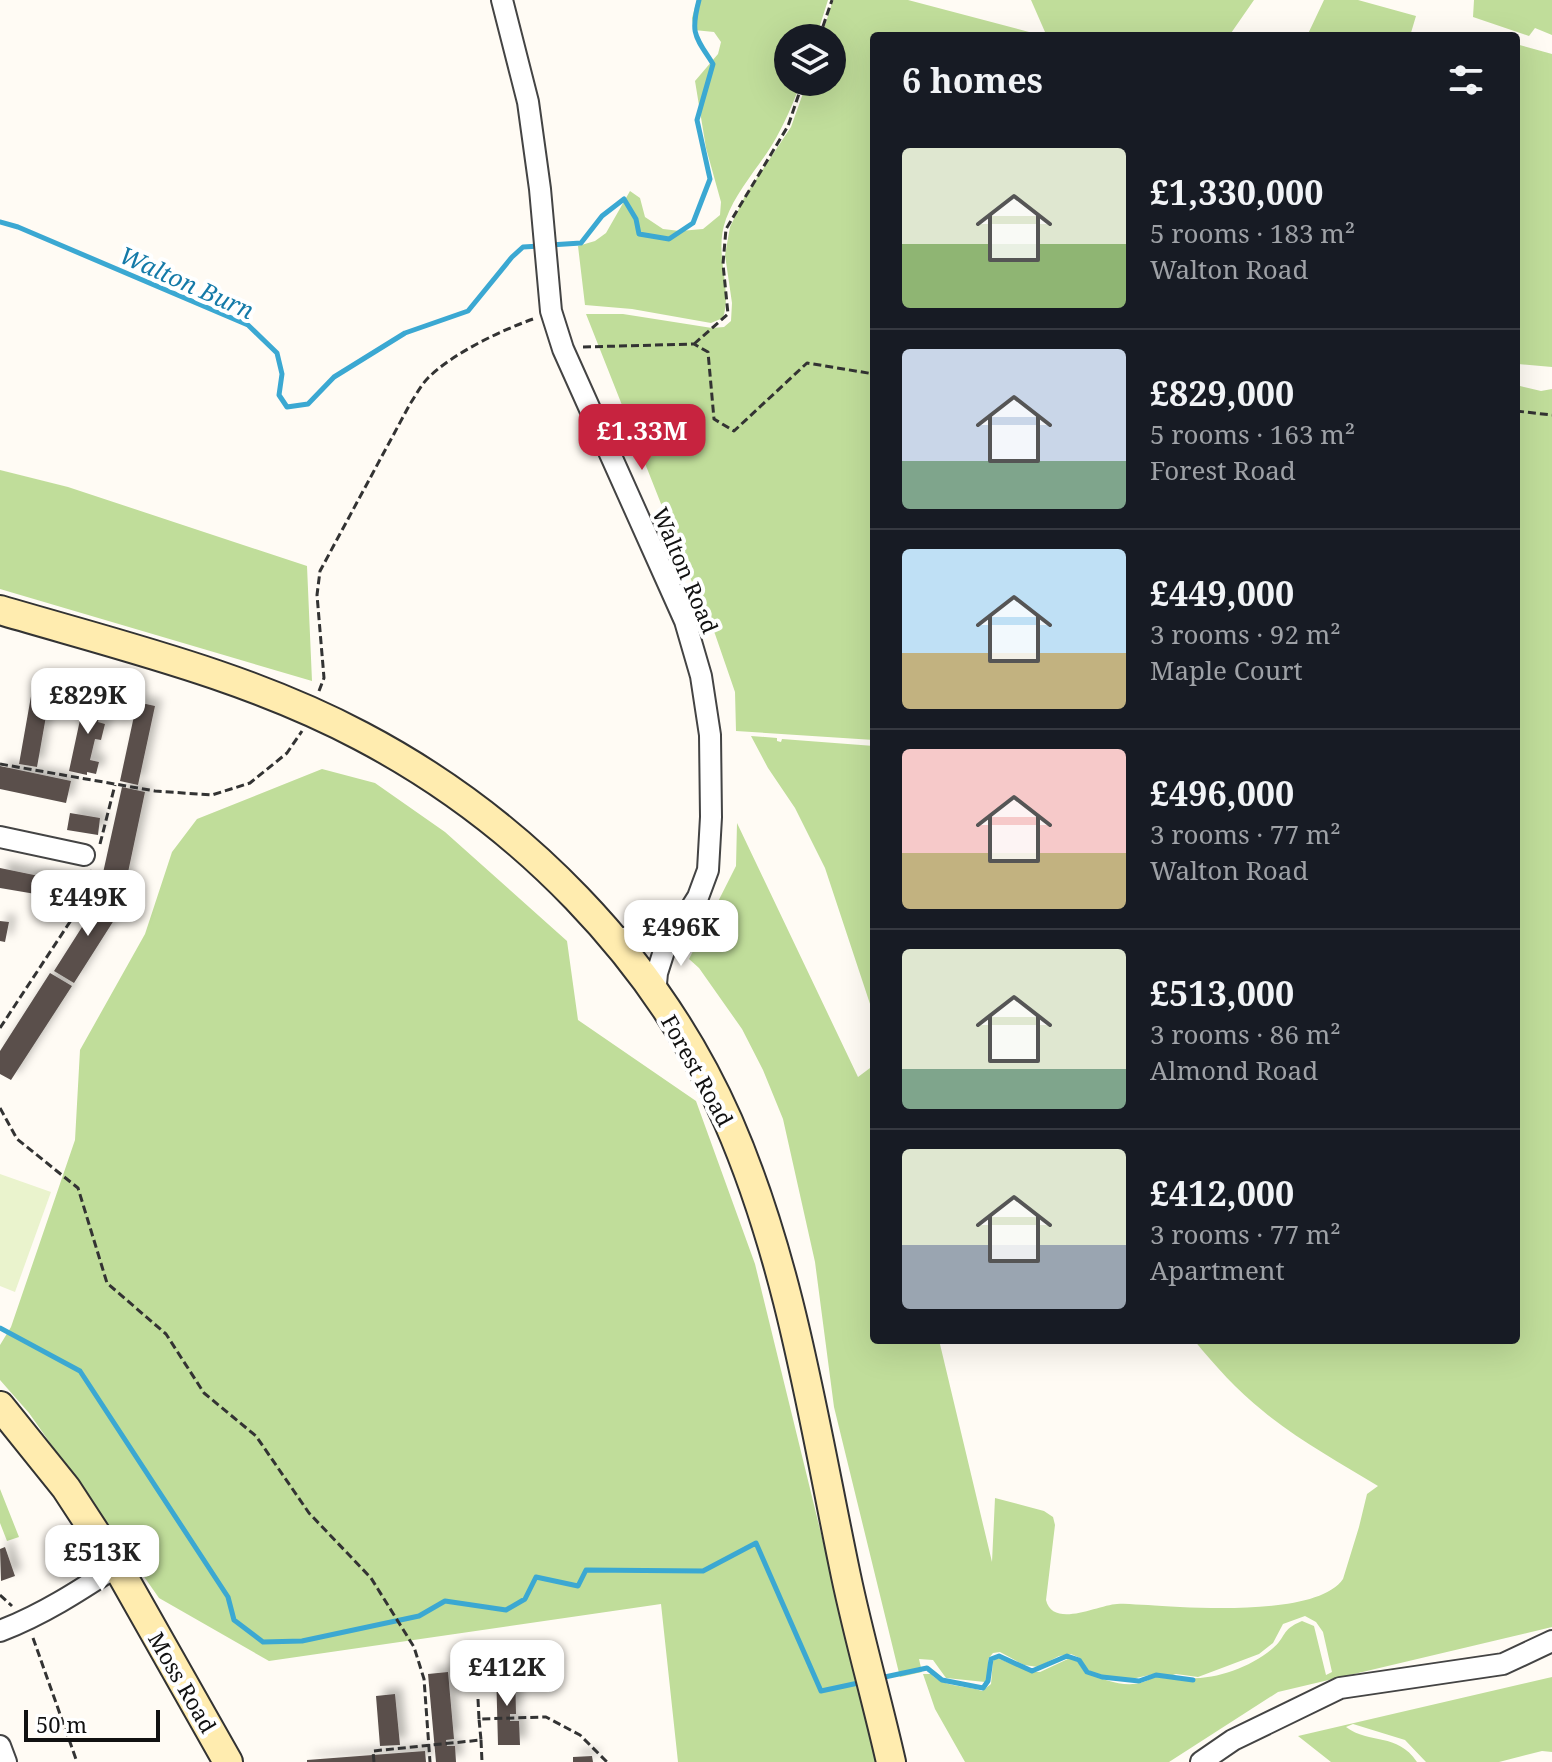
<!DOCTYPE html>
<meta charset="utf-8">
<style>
body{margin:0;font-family:"Noto Serif",serif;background:#242831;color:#f1f3f6;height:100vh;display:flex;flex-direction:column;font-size:30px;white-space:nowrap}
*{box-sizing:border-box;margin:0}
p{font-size:26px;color:#9ea1a6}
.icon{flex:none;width:44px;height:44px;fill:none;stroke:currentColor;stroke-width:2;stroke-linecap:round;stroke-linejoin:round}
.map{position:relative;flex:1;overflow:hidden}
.drawer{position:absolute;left:870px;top:32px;width:650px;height:1312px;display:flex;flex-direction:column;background:#171b24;border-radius:8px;box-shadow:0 8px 32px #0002}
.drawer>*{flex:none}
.fabs{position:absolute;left:774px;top:24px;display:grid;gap:16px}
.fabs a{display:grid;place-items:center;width:72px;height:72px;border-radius:50%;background:#171b24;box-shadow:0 8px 32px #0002;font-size:40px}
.scale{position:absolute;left:24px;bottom:20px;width:136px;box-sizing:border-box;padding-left:8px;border:4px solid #111;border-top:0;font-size:22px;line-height:28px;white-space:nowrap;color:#111;-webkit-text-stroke:6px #fff;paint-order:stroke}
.price{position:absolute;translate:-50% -68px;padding:0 18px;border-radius:16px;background:#fff;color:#222;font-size:26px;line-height:52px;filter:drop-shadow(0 2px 4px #0008)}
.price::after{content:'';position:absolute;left:50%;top:48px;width:24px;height:18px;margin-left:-12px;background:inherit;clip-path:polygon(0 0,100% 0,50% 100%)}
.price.active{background:#c7233f;color:#fff}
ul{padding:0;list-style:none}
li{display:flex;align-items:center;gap:24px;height:200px;padding:0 32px}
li+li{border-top:2px solid #363941}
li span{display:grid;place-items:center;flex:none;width:224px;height:160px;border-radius:8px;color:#555}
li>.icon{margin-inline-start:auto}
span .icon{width:96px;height:96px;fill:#fffc;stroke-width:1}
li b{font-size:34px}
h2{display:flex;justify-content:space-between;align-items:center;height:96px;padding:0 32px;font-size:34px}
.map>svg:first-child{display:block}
.forest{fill:#c0dd9a}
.pitch{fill:#eaf3cd}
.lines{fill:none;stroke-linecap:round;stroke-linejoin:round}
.stream{stroke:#3ba8d2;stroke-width:5}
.building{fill:#5a504c;filter:url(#shadow)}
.street-casing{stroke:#444;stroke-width:24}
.secondary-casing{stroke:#333;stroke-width:32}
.path{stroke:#333;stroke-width:3;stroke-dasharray:8 4;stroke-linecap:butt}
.street{stroke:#fff;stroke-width:20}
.secondary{stroke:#ffecaf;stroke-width:28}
.labels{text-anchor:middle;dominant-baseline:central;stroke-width:8;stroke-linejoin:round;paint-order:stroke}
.street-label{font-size:22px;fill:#111;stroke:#fff}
.water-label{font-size:24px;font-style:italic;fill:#147aa8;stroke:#fff}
</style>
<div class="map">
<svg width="1552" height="1762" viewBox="0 0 1552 1762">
<defs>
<filter id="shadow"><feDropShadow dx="7" dy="-7" stdDeviation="4" flood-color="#0004"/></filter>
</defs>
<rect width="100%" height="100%" fill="#fffbf4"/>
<!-- forest -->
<path class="forest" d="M697,0H828L816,38H788V82H801C793,104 784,125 772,145C757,169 736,192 726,219C713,254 733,287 723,318L711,323L632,309L585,305L578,246L595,241L606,233L630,191L640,198L645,217L663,229L680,231L703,229L720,215L721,202L706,148L695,81L718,54L721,42L714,32L694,30L692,18Z
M833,0H908L1044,36L1045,32L1031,0H1254L1229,36H874V740L736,731L735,692L715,634L701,605L586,314H623L712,328L724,327L731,321L732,303L725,255L730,227L745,196L791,127L807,82H832V38H821Z
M1324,0H1358L1416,16L1410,36H1307Z
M1474,0H1552V35L1535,28L1529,36L1473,17Z
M1516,44L1552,54V367L1518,364L1516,360Z
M1516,385L1541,391L1552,389V1627L1278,1692L1169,1762H965L935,1709L923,1674H931C944,1688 966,1685 982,1691L991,1684L993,1661L997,1658L1032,1672H1040L1070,1658L1077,1661L1085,1673C1109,1681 1133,1692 1155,1676C1165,1680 1170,1677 1179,1678C1211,1681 1246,1670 1272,1649C1287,1637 1280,1630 1302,1621L1314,1626L1326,1675L1332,1672L1323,1632L1316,1622L1305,1616L1283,1624L1273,1643L1259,1654L1198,1677L1176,1674L1166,1677L1158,1673L1132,1679L1098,1675L1087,1670L1080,1658L1071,1654L1059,1656L1038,1667L1024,1665L1000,1652L993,1653L988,1659L989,1675L985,1682L946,1678L933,1660L919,1659L922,1672L900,1677L834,1407L815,1262L783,1119L763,1070L742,1029L699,968L689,959L736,866L737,823L858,1077L874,1065V1340H939L992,1562L995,1498L1044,1511L1053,1517L1055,1525L1046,1600C1053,1629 1098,1605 1117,1604C1127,1603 1138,1605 1148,1605C1191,1608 1317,1617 1343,1579L1359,1527L1367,1494L1378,1486C1339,1462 1298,1440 1263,1411C1237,1390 1215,1366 1194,1340H1516Z
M0,470L68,487L307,566L312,681L0,589Z
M751,736L777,738V741L781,742L782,739L874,746V1016L825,868L795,808L768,768Z
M322,769L375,783L445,832L567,941L578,1020L696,1101L755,1264L877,1762H678L661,1604L269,1661L159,1598L29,1413L0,1380V1345L11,1327L75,1140L80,1050L145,934L172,852L197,819Z
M0,1489L19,1537L7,1541L0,1523Z
M1552,1677V1752L1542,1751L1499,1762H1426L1405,1740L1353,1724L1346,1727C1370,1745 1397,1732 1417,1762H1331L1298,1736Z"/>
<!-- pitch -->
<path class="pitch" d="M0,1174L51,1192L15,1292L0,1286Z"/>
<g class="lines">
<!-- stream -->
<path class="stream" d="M0,222L18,227L248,325L277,353L282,374L279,395L287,407L308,404L334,377L405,333L468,311L512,257L523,247L540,246
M550,245L581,243L602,216L624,199L636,219L639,234L669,239L693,223L710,179L697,120L713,64C695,36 690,34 699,0
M0,1328L80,1371L228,1597L234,1620L263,1642L302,1641L419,1616L445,1601L506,1610L525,1599L536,1577L578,1586L586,1570L703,1571L756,1543L821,1691L863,1682
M880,1678L927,1668L942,1680L983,1688L988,1681L991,1659L999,1656L1032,1671L1067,1656L1079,1660L1087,1672L1102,1677L1139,1681L1156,1675L1193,1680"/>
</g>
<!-- building -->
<path class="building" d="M33,685L51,688L37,767L19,764Z
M86,692L104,696L98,722L105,724L101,740L95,739L90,760L99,762L96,774L87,772V775L69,771Z
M137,702L155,706L138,785L120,781Z
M0,766L71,781L66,803L0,789Z
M122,787L145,792L123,896L99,891Z
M70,813L100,818L98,835L67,830Z
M0,868L68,882L65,899L0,888Z
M103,894L123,906L74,983L54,971Z
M0,921L9,922L5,942L0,941Z
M50,973L72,986L11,1080L0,1074V1051Z
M5,1547L15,1576L1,1581L0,1549Z
M515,1668L516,1714H510V1721H519L520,1745H498L496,1669Z
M448,1672L454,1739L446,1740L447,1746H455L456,1762H436L428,1674Z
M395,1694L400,1745L380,1746L376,1696Z
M425,1751L426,1762H307V1760Z
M592,1756L593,1762H573V1757Z"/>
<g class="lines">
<!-- street casing -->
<g class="street-casing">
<path id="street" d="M502,0L528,102L540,189L551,311L563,349L685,621L701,676L710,735L711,817L708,870L698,897L664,951L657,973L655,995
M0,837L84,855
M612,939L647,936L677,930
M0,1631C42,1615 79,1591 117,1566
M0,1746L6,1762
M1201,1762L1233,1740L1340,1688L1503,1664L1552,1641"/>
</g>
<!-- secondary casing -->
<g class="secondary-casing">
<path id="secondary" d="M0,610C122,646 248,676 361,736C519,819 656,957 728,1121C791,1265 814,1424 846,1576C859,1638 877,1700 891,1762
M0,1406L66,1488L117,1566L228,1762"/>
</g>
<!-- path -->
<path class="path" d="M819,38L832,0
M694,344L728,314L723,264L726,229L788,126L803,82
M583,347L694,344L708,352L714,419L734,431L807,363L874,374
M1516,411L1552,415
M319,691L324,678L317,595L320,571L410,404C416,395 421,385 428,378C453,353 500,331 533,319
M0,764L155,791L212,795L250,783L287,753L302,731
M100,844L115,785
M0,1028L85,899L92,870
M0,1108L17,1139L78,1188L107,1283L166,1334L204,1393L256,1436L309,1513L371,1578L414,1647L424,1679L430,1762
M0,1595L12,1606
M33,1638L77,1762
M478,1699L479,1719
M481,1740L482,1762
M374,1762L373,1751L481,1740L479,1719L546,1717L580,1735L607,1762"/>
<!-- street -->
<use href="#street" class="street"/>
<!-- secondary -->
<use href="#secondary" class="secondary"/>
</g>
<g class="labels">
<!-- street labels -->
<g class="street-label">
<text transform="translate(686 570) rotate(67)">Walton Road</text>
<text transform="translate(698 1070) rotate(61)">Forest Road</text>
<text transform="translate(183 1682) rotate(60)">Moss Road</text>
</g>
<!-- water labels -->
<g class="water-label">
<text transform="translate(187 282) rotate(24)">Walton Burn</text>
</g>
</g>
</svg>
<div class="fabs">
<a><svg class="icon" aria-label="layers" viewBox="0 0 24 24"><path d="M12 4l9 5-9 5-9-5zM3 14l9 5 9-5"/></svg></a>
</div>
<div class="scale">50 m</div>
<b class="price active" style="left:642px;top:472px">£1.33M</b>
<b class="price" style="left:88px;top:736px">£829K</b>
<b class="price" style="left:88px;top:938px">£449K</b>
<b class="price" style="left:681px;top:968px">£496K</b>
<b class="price" style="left:102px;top:1593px">£513K</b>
<b class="price" style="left:507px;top:1708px">£412K</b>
<section class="drawer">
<h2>6 homes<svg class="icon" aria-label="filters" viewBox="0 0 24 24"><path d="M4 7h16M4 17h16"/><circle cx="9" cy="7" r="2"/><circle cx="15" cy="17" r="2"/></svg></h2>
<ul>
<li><span style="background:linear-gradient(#dfe7d0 60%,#8fb573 0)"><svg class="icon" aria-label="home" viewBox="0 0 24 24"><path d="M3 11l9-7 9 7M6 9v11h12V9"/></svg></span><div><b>£1,330,000</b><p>5 rooms · 183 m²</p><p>Walton Road</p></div></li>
<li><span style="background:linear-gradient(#c9d6e8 70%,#7fa58c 0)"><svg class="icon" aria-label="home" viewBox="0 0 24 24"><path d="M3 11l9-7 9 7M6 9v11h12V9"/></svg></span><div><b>£829,000</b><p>5 rooms · 163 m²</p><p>Forest Road</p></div></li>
<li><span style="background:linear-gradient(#bfe0f5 65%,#c2b280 0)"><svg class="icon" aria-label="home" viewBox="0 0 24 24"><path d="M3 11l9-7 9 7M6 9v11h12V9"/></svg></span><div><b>£449,000</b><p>3 rooms · 92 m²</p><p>Maple Court</p></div></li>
<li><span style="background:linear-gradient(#f6c9c9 65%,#c2b280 0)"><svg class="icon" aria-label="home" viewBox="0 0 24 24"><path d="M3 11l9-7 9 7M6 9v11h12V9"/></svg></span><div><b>£496,000</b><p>3 rooms · 77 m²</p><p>Walton Road</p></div></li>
<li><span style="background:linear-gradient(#dfe7d0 75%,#7fa58c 0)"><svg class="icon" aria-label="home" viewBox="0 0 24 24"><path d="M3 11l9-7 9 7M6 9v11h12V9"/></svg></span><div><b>£513,000</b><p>3 rooms · 86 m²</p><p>Almond Road</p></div></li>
<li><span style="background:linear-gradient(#dfe7d0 60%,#9aa5b1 0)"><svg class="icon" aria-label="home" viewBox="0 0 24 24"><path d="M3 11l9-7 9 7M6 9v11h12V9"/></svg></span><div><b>£412,000</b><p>3 rooms · 77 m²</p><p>Apartment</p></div></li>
</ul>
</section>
</div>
